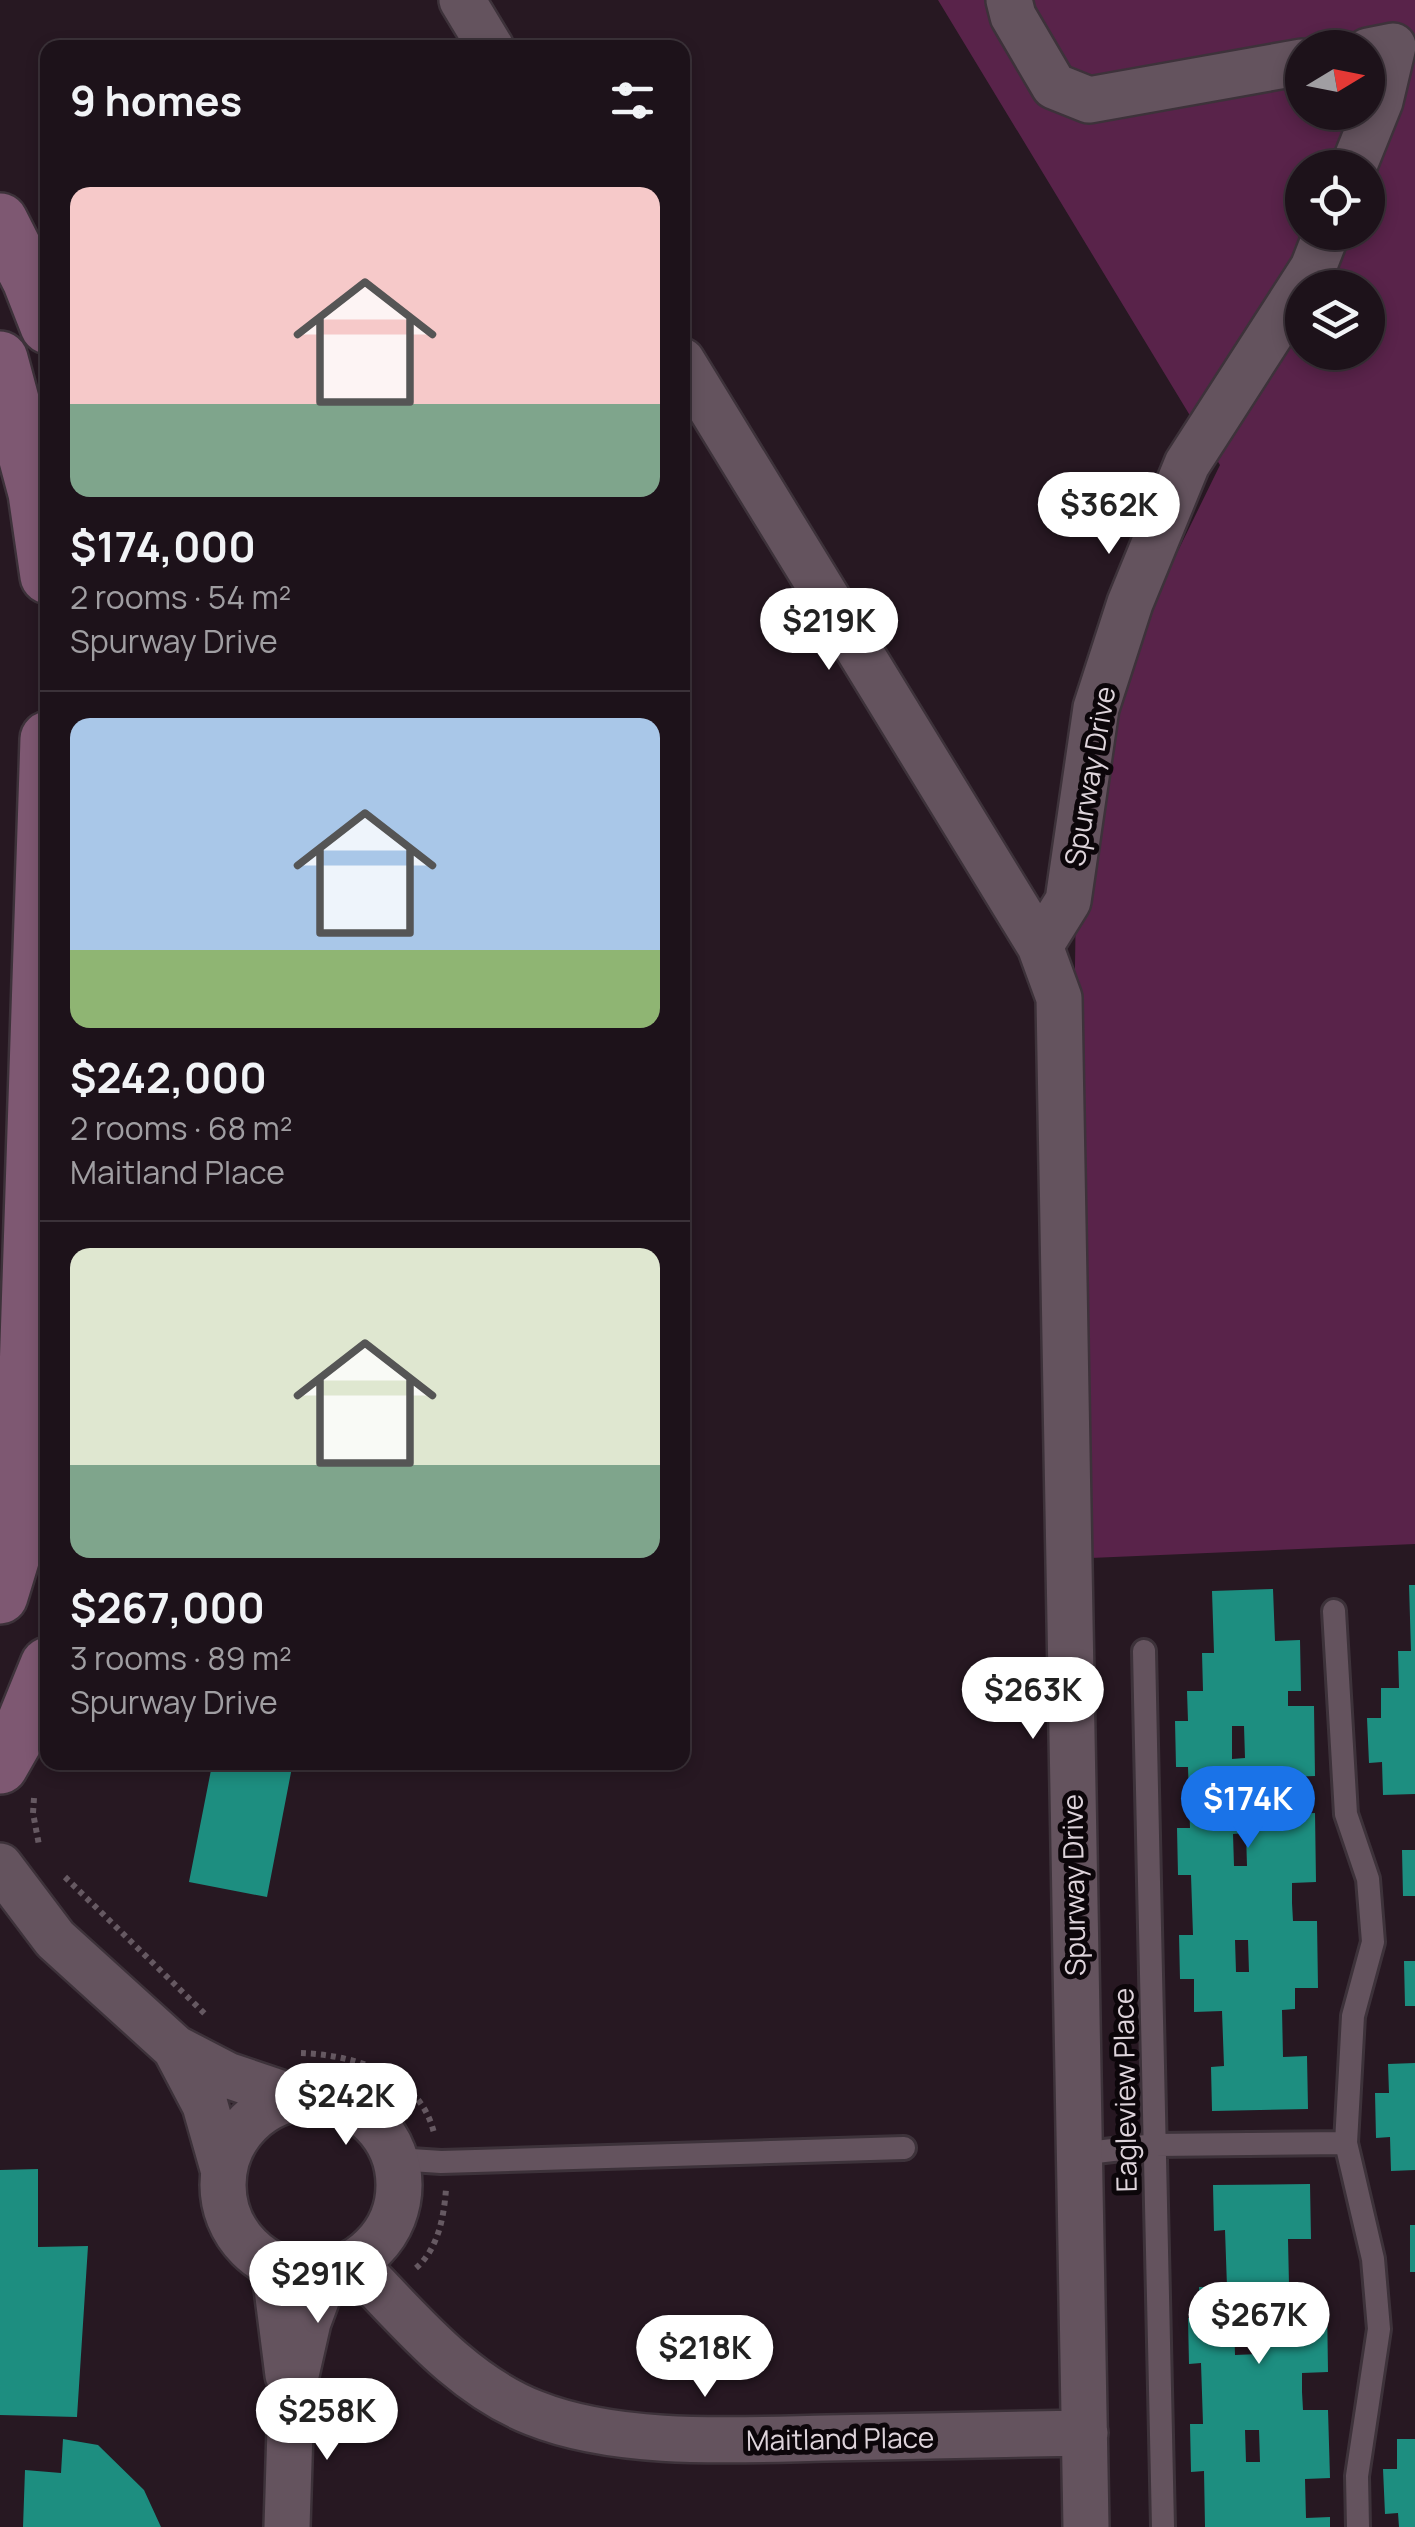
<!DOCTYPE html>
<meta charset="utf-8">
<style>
body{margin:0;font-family:Manrope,sans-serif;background:#2a2027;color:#f1f3f6;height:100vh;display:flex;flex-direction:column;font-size:38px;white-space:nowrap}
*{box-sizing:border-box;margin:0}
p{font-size:32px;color:#a09ea2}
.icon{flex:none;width:55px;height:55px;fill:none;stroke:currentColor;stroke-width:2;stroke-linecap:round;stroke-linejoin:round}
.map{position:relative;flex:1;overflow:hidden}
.side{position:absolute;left:40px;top:40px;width:650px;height:1730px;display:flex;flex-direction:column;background:#1d121a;border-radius:20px;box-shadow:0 5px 15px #0003,0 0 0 2px #3b3239}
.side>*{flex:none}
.needle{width:65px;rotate:80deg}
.fabs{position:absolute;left:1285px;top:30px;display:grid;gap:20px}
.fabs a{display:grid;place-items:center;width:100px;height:100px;border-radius:50%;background:#1d121a;box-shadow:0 5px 15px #0003,0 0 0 2px #3b3239;font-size:50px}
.price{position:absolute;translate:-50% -85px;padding:0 22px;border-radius:35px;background:#fff;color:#222;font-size:32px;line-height:65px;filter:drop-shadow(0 2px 5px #0008)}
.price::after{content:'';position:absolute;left:50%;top:60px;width:30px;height:22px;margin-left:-15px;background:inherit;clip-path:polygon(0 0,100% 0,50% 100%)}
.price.active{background:#1a73e8;color:#fff}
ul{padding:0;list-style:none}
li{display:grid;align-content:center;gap:20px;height:530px;padding:0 30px}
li+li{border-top:2px solid #3b3239}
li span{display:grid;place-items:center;height:310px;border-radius:20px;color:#555}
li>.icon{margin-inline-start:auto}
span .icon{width:180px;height:180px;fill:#fffc;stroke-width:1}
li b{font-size:42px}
h2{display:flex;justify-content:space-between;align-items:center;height:120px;padding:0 30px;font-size:42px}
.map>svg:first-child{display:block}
.green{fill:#59234a;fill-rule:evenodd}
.building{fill:#1d8e80;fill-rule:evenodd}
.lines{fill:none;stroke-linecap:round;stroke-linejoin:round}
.lane-casing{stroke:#3d323a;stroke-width:28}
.street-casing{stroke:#3d323a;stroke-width:50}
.secondary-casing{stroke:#3d323a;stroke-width:60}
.path{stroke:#665962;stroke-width:6;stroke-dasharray:5 5;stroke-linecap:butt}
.lane{stroke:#64535e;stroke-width:22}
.street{stroke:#64535e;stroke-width:45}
.secondary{stroke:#7e5872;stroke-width:55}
.labels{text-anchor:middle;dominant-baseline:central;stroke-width:10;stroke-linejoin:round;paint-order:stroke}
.street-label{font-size:28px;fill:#ded4db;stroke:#0c060a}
</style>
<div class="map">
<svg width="1415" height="2527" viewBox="0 0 1415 2527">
<rect width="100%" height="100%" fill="#271822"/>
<!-- green -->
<path class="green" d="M938,0H1415V1544L1067,1559L1076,893L1105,700L1220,465ZM1302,48H1368V112H1302ZM1302,168H1368V232H1302ZM1302,288H1368V352H1302Z"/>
<!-- building -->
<path class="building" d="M1409,1585H1415V1794L1383,1795L1382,1762L1369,1763L1367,1718H1381V1688H1399L1398,1651H1411Z
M1273,1589L1275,1641L1300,1640L1301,1691H1288V1706H1314L1315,1776L1289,1777L1290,1814L1315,1813L1316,1882L1292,1883V1903L1293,1921H1317L1318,1988H1295V2009L1282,2010L1283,2057L1307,2056L1308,2109L1212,2111L1211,2067L1224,2066L1222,2011L1194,2012V1979H1180L1179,1935H1193L1191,1875H1178L1177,1828H1190L1188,1767H1176L1175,1721H1188L1187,1691H1203L1202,1653H1214L1212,1591ZM1232,1726H1244L1245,1758L1232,1759ZM1246,1833L1247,1866H1234L1233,1834ZM1235,1940H1248L1249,1972H1236Z
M184,1762H293L267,1897L189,1882L211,1770Z
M1402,1850H1415V1896H1403Z
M1404,1961H1415V2006H1405Z
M1415,2063V2170L1391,2171L1390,2137L1376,2138L1375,2093H1389L1388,2064Z
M38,2169V2247L88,2246L77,2417L0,2415V2170Z
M1310,2184L1311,2239H1288L1289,2285H1300L1301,2303L1327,2302L1328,2372L1302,2373V2392L1303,2410H1328L1330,2478L1305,2479L1306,2518L1330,2517V2527H1205L1204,2471L1191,2472L1190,2424H1203L1201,2363L1189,2364L1188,2318H1200L1199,2287H1227L1225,2230L1214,2231L1213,2185ZM1257,2322L1258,2354L1235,2355L1234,2323ZM1245,2430H1259L1260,2462H1246Z
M1410,2225H1415V2272H1410Z
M63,2439L98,2445L144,2490L161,2527H23L25,2470L61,2473Z
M1397,2439H1415V2527H1399L1398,2513L1385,2514L1383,2469H1397Z"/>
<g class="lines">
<!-- lane casing -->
<g class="lane-casing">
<path id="lane" d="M1334,1611L1346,1814L1368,1879L1373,1942L1353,2016L1346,2143L1373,2259L1379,2329L1357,2476L1358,2527
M1144,1651L1163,2527
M1079,2154L1155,2145L1346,2143
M396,2159L441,2162L904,2148"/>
</g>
<!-- street casing -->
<g class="street-casing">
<path id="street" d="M462,0L491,48
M1009,0L1013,16L1054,86L1089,100L1302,62
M1353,168L1380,101L1393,46L1368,51
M682,361L1040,946L1059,998L1086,2527
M1040,946L1068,901L1096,708L1130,603L1187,464L1313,268L1327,232
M0,1866L55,1939L175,2048L227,2075L295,2098
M175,2048L205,2105L224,2172
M223 2185a88 88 0 1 1 176 0a88 88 0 1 1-176 0Z
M354,2263C408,2318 460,2384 534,2413C619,2447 735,2440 827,2438C913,2436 999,2435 1085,2433
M274,2265L288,2375
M287,2527L291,2397L308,2322L326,2273"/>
</g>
<!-- secondary casing -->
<g class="secondary-casing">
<path id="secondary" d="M0,221L30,280L48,326
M0,359L36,493L48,576
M0,1596L17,1540L24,1463L48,739
M0,1766L24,1724L48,1665"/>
</g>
<!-- path -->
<path class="path" d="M34,1798L33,1813L39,1845
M65,1877L206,2015
M301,2053C354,2055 420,2074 434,2133
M416,2268C438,2249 444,2217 446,2189"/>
<!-- lane -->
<use href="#lane" class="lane"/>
<!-- street -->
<use href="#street" class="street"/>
<!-- secondary -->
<use href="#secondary" class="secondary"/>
</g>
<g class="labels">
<!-- street labels -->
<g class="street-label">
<text transform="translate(1089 776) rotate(-80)">Spurway Drive</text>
<text transform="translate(1073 1885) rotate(-91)">Spurway Drive</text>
<text transform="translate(1124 2090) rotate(-91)">Eagleview Place</text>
<text transform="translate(840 2438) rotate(-1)">Maitland Place</text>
</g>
</g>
</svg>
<div class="fabs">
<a><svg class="needle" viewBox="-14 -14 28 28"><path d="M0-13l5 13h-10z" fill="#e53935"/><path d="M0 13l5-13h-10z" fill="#a09ea2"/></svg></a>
<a><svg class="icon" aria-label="locate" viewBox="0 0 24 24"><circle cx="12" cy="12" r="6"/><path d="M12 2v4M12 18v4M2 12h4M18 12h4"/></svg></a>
<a><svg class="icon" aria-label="layers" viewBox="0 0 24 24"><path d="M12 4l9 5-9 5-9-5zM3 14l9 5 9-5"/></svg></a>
</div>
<b class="price" style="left:1109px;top:557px">$362K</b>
<b class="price" style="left:829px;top:673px">$219K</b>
<b class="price" style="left:1033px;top:1742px">$263K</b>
<b class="price active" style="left:1248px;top:1851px">$174K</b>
<b class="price" style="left:346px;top:2148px">$242K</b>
<b class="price" style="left:318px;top:2326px">$291K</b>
<b class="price" style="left:1259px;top:2367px">$267K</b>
<b class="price" style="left:705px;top:2400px">$218K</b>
<b class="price" style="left:327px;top:2463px">$258K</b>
<section class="side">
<h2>9 homes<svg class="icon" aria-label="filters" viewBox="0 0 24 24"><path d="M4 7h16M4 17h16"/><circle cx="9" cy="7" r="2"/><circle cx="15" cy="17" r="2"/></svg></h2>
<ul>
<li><span style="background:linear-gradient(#f6c9c9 70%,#7fa58c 0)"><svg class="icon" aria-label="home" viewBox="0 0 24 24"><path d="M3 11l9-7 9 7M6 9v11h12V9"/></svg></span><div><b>$174,000</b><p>2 rooms · 54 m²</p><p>Spurway Drive</p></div></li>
<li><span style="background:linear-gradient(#a9c7e8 75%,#8fb573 0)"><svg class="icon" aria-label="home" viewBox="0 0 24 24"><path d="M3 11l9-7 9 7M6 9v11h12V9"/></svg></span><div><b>$242,000</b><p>2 rooms · 68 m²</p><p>Maitland Place</p></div></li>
<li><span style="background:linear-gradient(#dfe7d0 70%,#7fa58c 0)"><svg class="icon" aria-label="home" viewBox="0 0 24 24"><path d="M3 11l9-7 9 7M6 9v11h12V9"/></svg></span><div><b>$267,000</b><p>3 rooms · 89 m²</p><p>Spurway Drive</p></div></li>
</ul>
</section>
</div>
